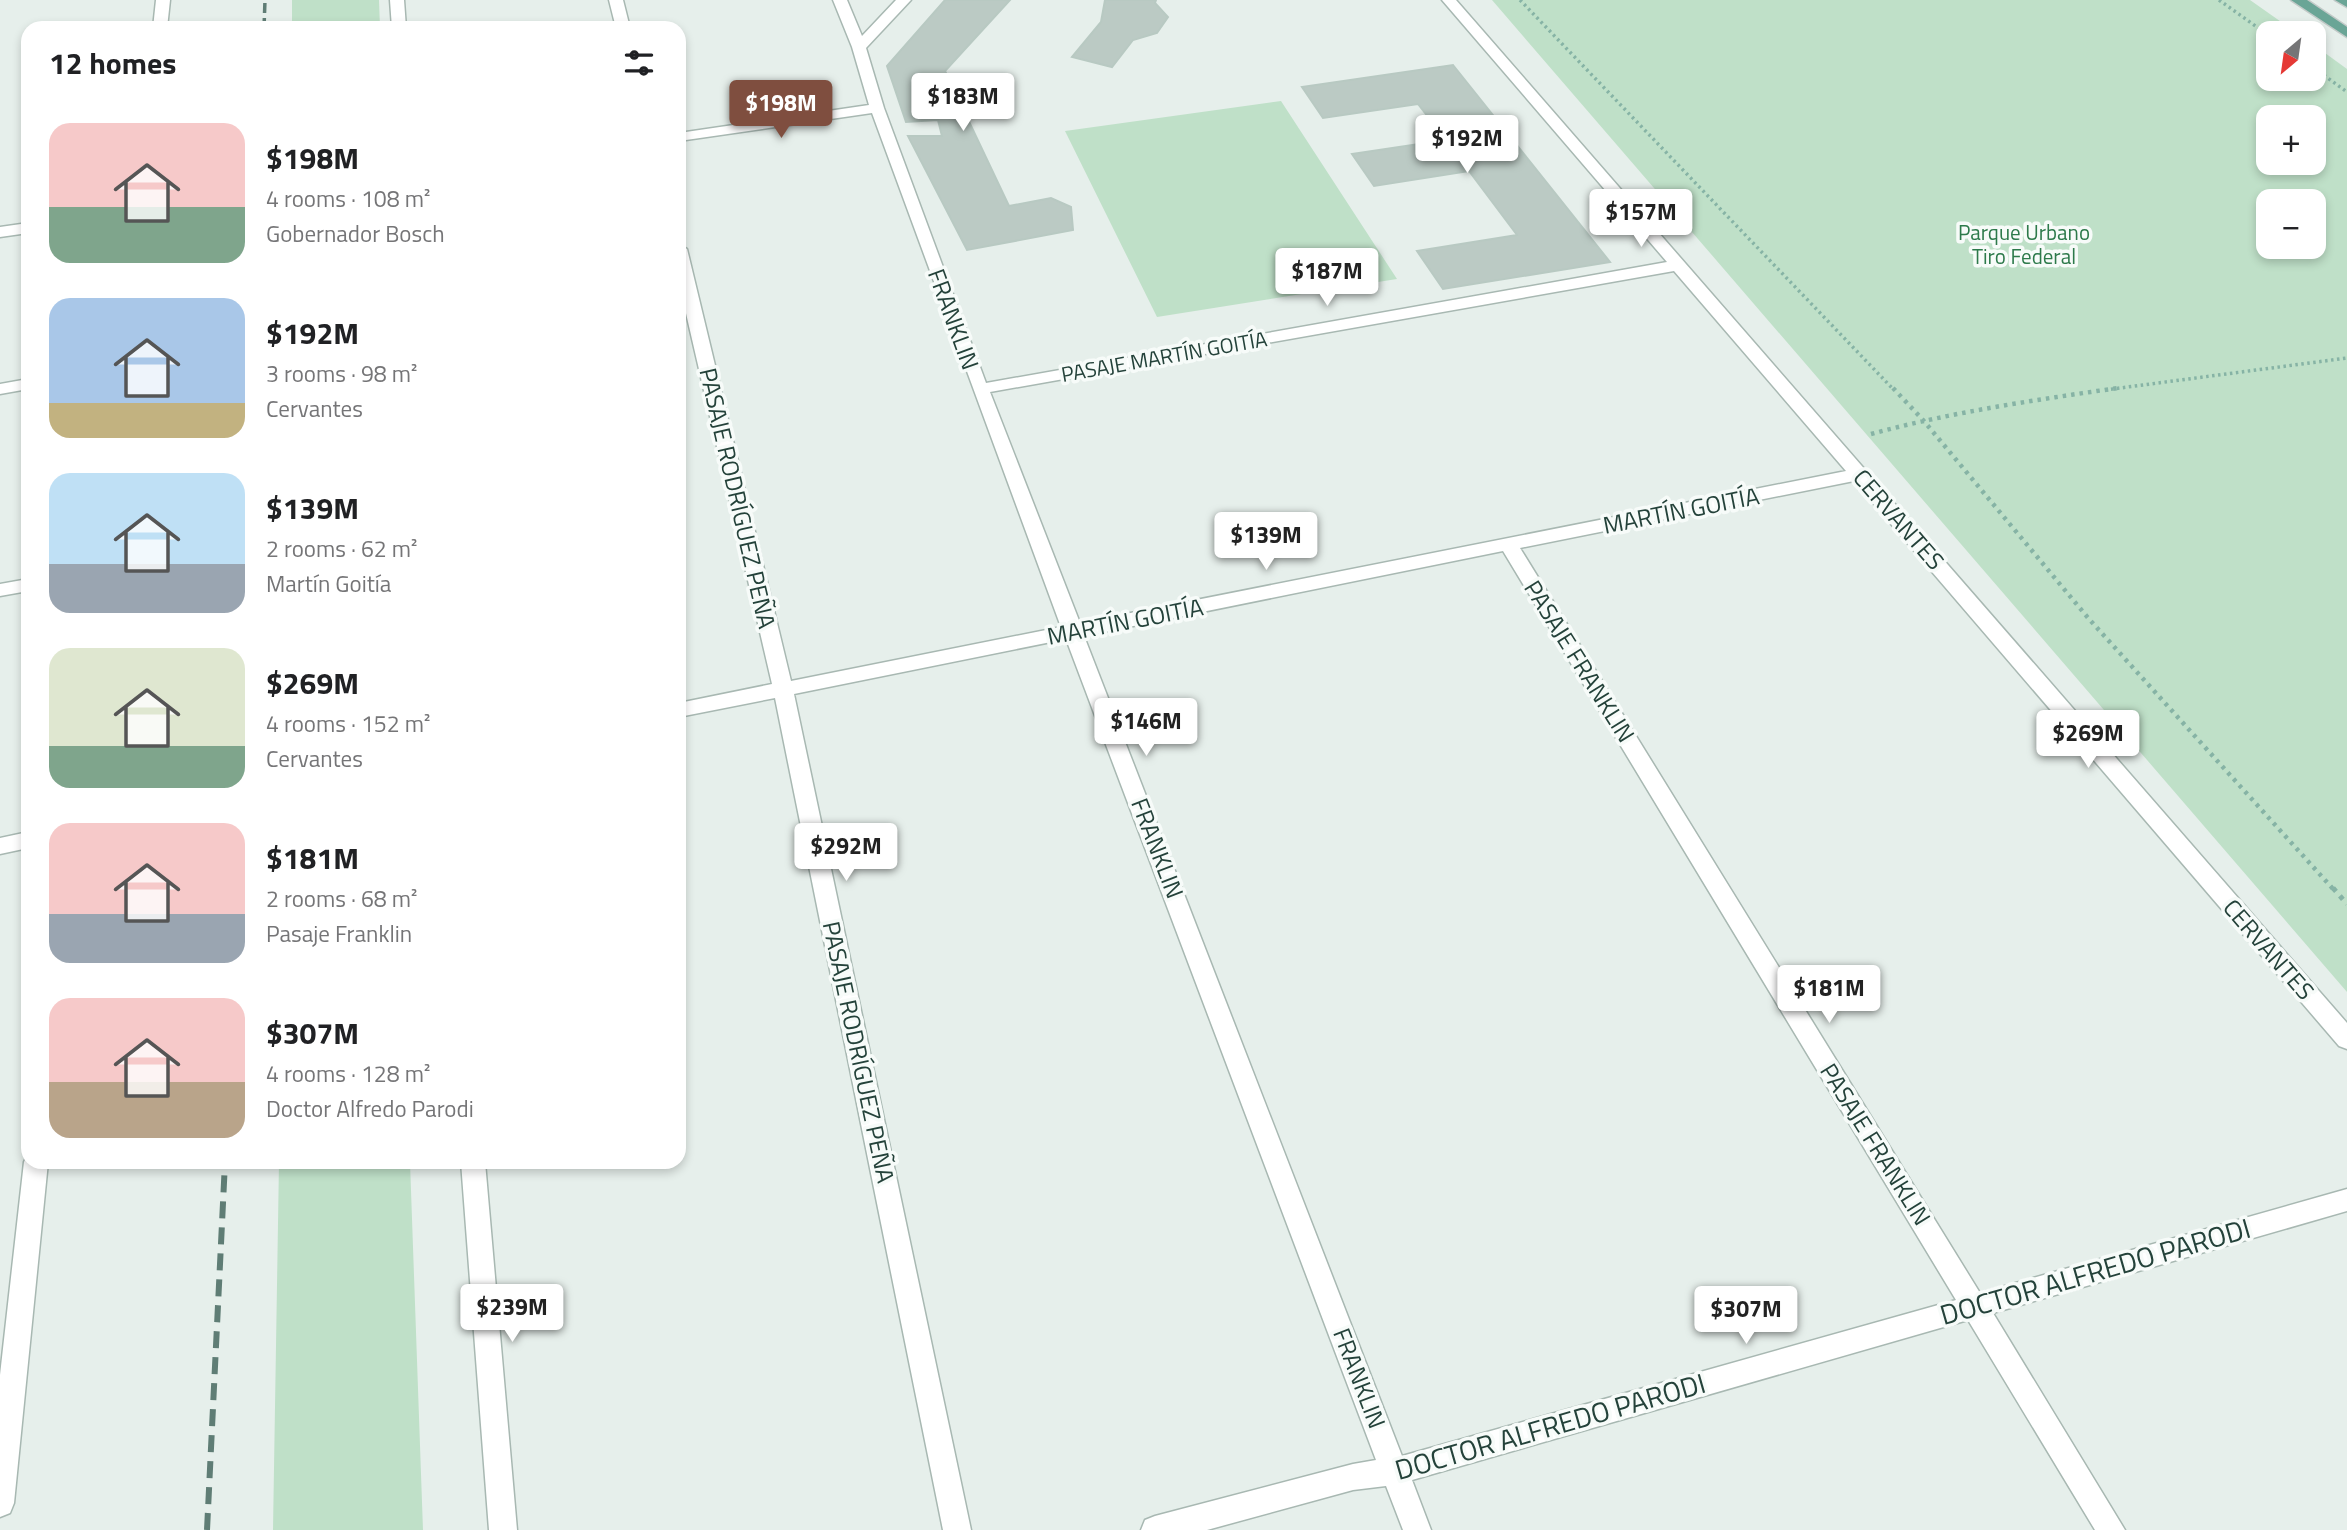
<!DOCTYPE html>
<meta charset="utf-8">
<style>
body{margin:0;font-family:"Titillium Web",sans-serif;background:#f2f2f2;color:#202124;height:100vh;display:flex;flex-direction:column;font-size:26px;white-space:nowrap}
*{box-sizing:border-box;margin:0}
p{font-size:23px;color:#757577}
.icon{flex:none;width:38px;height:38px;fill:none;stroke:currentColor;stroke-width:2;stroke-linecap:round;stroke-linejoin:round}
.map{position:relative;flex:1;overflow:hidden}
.details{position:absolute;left:21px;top:21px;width:665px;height:1148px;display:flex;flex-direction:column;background:#fff;border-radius:21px;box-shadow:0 4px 10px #0003}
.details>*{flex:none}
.needle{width:46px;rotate:209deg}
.controls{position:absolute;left:2256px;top:21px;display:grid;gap:14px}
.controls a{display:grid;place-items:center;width:70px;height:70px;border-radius:14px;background:#fff;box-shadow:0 4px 10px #0003;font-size:35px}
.price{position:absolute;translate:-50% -60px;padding:0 16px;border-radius:7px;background:#fff;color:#222;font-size:23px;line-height:46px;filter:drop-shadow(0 2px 4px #0008)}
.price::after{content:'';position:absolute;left:50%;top:42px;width:21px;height:16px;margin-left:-10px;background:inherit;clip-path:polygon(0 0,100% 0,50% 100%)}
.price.on{background:#7f4e3f;color:#fff}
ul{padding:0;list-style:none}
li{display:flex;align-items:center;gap:21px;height:175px;padding:0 28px}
li span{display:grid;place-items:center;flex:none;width:196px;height:140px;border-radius:21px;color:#555}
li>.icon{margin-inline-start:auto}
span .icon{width:84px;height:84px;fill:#fffc;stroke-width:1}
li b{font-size:30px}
h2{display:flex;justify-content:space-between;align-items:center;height:84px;padding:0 28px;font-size:30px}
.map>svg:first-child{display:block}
.green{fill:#bfe0c8;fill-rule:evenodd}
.building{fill:#bbcac4;stroke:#b8c9c2;stroke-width:2}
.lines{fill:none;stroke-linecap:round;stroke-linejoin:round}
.minor-casing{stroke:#a8b8b2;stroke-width:3}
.primary-casing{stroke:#c2cac8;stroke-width:3}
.path-far2{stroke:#86b3a5;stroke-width:3.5;stroke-dasharray:2.5 3.5;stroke-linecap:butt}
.path-far1{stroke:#86b3a5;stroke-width:4.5;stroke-dasharray:3.5 5;stroke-linecap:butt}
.path{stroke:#86b3a5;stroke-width:5;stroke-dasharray:4.5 6;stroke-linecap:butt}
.minor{fill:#fff;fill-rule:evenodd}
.primary{fill:#6aa596;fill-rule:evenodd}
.rail-far1{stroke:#5f7d75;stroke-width:3.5;stroke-dasharray:10 5;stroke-linecap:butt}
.rail{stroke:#5f7d75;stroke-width:6;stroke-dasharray:17 9;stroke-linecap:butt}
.labels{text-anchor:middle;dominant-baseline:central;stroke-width:7;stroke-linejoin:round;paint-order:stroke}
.far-park-label{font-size:21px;fill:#2d7a4b;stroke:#f7fbf9}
.far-street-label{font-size:21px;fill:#24423a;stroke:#f7fbf9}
.street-label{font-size:24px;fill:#24423a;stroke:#f7fbf9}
.near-street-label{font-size:28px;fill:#24423a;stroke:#f7fbf9}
</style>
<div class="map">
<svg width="2347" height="1530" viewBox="0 0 2347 1530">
<rect width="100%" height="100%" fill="#e6efeb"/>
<!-- green -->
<path class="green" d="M292,0H379L380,28H292Z
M1492,0H2250L2297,33H2268V79H2314V45L2347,69V992ZM2268,117H2314V163H2268ZM2268,201H2314V247H2268Z
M1281,101L1397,279L1157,317L1065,131Z
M279,1162H410L423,1530H273Z"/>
<!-- building -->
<path class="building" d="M945,0H1010L945,71L1009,206L1051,198L1071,207L1073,230L967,250L908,136H942L938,120L906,122L887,66Z
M1105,0H1156L1155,3L1168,17L1157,33L1133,40L1112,67L1072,57L1101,22Z
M1453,65L1610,262L1443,289L1417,251L1517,235L1469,171L1374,186L1352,154L1446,140L1418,104L1323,118L1302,87Z"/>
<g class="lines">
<!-- minor casing -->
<g class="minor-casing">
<path id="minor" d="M156,0H170L167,28H153Z
M390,0H404L406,28H392Z
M609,0H623L630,28H616Z
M833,0H847L862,36L896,0H911L866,48L884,108L986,383L1667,262L1442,0H1456L2347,1023V1049L2339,1046L1854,481L1520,548L1980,1293L2347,1189V1211L1993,1313L2125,1530H2095L1968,1320L1412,1480L1431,1530H1403L1386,1486L1353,1490L1207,1530H1141L1145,1520L1155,1516L1353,1464L1376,1460L1066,639L794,694L971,1530H943L775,698L679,717V703L772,684L679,283V244L687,249L791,681L1061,627L872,113L679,141V133L869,105L852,47ZM1674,271L1846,471L1080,623L990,392ZM1503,551L1956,1300L1402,1456L1084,636Z
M28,223V233L0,237V227Z
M28,379V389L0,394V384Z
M28,579V591L0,596V584Z
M28,832V848L0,854V838Z
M28,1154V1162H48L14,1503L10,1513L0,1517V1375L24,1162Z
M461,1162H485L517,1530H489Z"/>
</g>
<!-- primary casing -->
<g class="primary-casing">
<path id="primary" d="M2291,0H2307L2347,27V37Z
M2335,0H2347V7Z"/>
</g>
<!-- path-far2 -->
<path class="path-far2" d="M1520,0L1894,390
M2219,0L2268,35
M2314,68L2347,92
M2105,390L2347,358"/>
<!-- path-far1 -->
<path class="path-far1" d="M1893,388L1923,420L2089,619L2334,890
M1871,434C1952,412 2035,400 2118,388"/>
<!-- path -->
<path class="path" d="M2333,888L2347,904"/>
<!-- minor -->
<use href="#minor" class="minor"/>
<!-- primary -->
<use href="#primary" class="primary"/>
<!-- rail-far1 -->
<path class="rail-far1" d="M264,28L265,0"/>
<!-- rail -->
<path class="rail" d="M207,1530L225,1162"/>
</g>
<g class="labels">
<!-- far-park labels -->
<g class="far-park-label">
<text x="2024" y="232">Parque Urbano<tspan x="2024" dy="24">Tiro Federal</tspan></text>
</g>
<!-- far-street labels -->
<g class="far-street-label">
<text transform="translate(1164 356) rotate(-10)">PASAJE MARTÍN GOITÍA</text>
</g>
<!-- street labels -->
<g class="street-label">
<text transform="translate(954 319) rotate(70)">FRANKLIN</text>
<text transform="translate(738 498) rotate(77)">PASAJE RODRÍGUEZ PEÑA</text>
<text transform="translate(1681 510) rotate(-11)">MARTÍN GOITÍA</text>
<text transform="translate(1899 519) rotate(49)">CERVANTES</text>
<text transform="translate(1125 621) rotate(-11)">MARTÍN GOITÍA</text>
<text transform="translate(1580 661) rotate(58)">PASAJE FRANKLIN</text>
<text transform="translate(1158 848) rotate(69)">FRANKLIN</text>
<text transform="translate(2269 949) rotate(49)">CERVANTES</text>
<text transform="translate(859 1052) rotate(78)">PASAJE RODRÍGUEZ PEÑA</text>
<text transform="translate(1876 1144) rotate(58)">PASAJE FRANKLIN</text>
<text transform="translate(1360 1378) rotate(69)">FRANKLIN</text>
</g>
<!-- near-street labels -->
<g class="near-street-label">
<text transform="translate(2095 1271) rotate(-16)">DOCTOR ALFREDO PARODI</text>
<text transform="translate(1550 1426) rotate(-16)">DOCTOR ALFREDO PARODI</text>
</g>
</g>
</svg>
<div class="controls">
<a><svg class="needle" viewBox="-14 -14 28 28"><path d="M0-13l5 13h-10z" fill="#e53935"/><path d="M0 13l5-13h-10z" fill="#757577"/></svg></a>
<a>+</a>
<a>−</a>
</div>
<b class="price" style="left:963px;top:133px">$183M</b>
<b class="price on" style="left:781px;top:140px">$198M</b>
<b class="price" style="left:1467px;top:175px">$192M</b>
<b class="price" style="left:1641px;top:249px">$157M</b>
<b class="price" style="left:1327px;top:308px">$187M</b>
<b class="price" style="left:1266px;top:572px">$139M</b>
<b class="price" style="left:1146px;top:758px">$146M</b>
<b class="price" style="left:2088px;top:770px">$269M</b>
<b class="price" style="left:846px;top:883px">$292M</b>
<b class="price" style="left:1829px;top:1025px">$181M</b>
<b class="price" style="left:512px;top:1344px">$239M</b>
<b class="price" style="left:1746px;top:1346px">$307M</b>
<section class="details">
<h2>12 homes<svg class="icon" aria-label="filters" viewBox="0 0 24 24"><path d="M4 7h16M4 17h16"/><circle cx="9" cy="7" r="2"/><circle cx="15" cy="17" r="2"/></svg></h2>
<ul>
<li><span style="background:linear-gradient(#f6c9c9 60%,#7fa58c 0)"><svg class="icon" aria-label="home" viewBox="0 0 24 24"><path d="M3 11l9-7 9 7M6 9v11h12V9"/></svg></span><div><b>$198M</b><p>4 rooms · 108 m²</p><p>Gobernador Bosch</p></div></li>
<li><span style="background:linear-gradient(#a9c7e8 75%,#c2b280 0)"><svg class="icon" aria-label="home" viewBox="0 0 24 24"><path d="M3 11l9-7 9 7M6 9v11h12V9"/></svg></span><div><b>$192M</b><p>3 rooms · 98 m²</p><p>Cervantes</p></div></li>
<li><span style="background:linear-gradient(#bfe0f5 65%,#9aa5b1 0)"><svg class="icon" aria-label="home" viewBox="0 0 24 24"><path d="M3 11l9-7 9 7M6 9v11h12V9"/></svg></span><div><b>$139M</b><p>2 rooms · 62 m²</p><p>Martín Goitía</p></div></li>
<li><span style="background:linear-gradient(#dfe7d0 70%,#7fa58c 0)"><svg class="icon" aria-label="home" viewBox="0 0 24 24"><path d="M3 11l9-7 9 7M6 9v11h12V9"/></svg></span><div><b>$269M</b><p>4 rooms · 152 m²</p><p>Cervantes</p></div></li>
<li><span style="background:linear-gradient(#f6c9c9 65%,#9aa5b1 0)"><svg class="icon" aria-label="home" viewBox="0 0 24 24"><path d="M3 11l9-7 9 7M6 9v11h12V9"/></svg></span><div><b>$181M</b><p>2 rooms · 68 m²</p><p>Pasaje Franklin</p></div></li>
<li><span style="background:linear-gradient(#f6c9c9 60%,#b9a48a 0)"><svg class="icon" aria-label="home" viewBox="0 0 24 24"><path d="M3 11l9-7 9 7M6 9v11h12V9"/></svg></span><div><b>$307M</b><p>4 rooms · 128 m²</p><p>Doctor Alfredo Parodi</p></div></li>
</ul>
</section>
</div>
